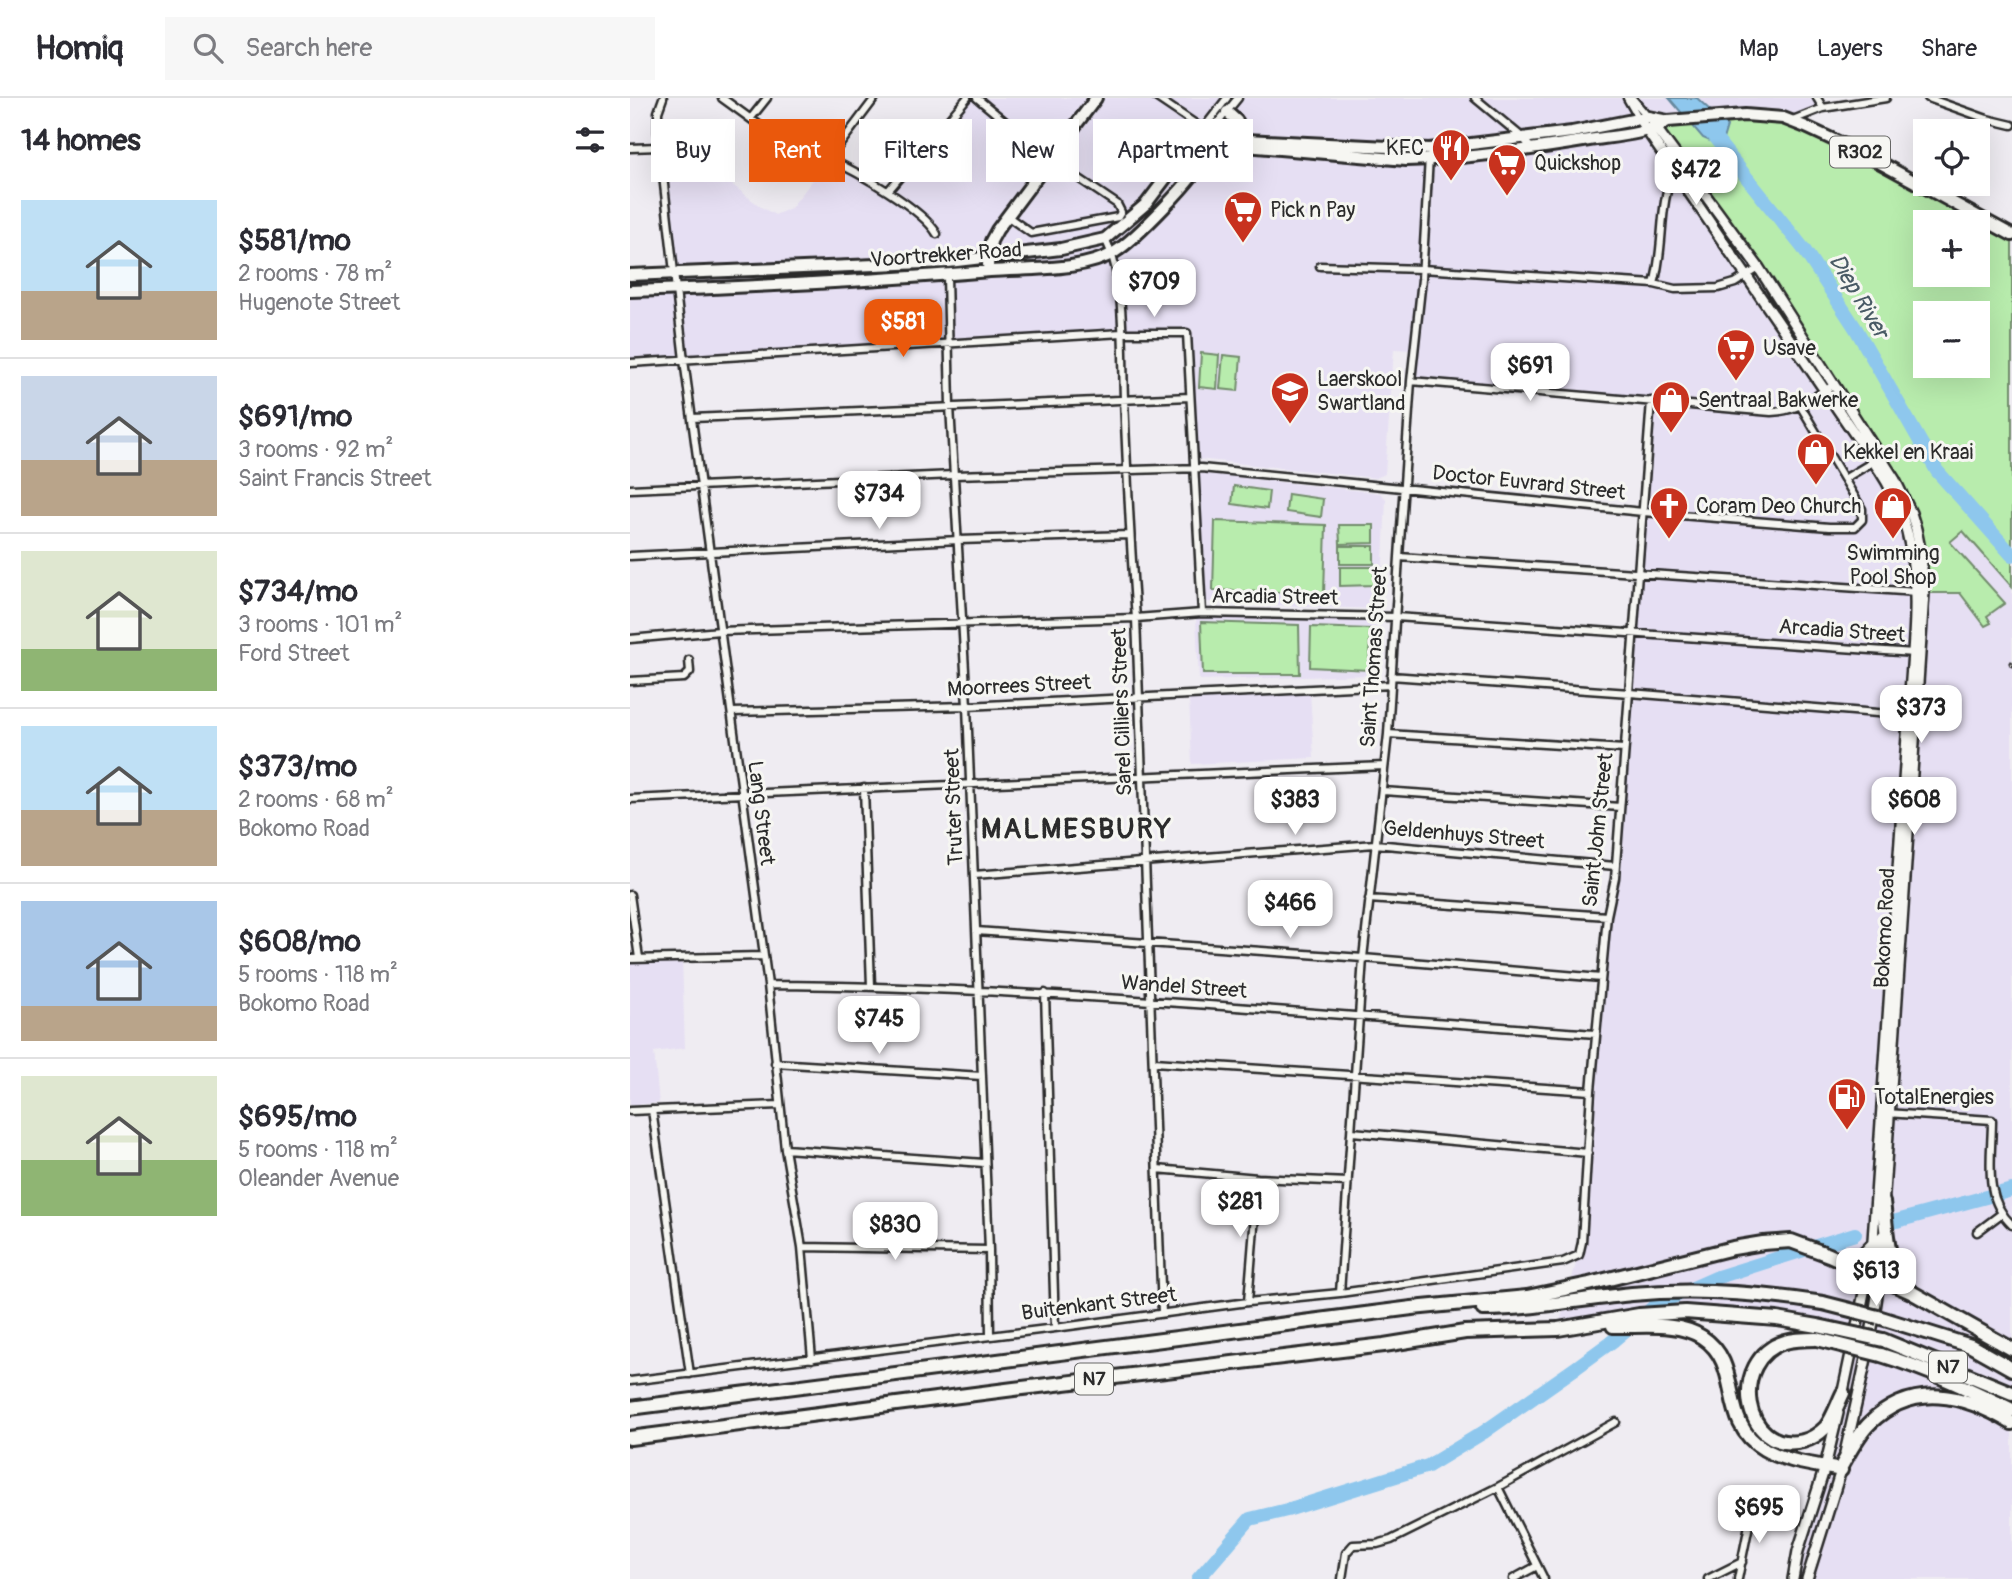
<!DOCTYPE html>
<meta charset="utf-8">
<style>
body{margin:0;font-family:Pangolin,sans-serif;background:#f7f7f7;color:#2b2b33;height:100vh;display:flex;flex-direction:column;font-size:26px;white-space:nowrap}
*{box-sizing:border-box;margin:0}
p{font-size:23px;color:#7c7c81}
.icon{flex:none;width:38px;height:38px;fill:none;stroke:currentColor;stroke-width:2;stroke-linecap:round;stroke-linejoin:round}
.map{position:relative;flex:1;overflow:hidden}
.sheet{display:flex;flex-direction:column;background:#fff;width:630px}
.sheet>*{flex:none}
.guide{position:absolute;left:21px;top:21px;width:665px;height:63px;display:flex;gap:14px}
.buttons{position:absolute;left:1283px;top:21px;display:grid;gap:14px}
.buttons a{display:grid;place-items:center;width:77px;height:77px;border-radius:0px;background:#fff;box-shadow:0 7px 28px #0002;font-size:35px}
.price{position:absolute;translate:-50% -60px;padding:0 16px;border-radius:14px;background:#fff;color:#222;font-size:23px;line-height:46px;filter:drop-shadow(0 2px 4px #0008)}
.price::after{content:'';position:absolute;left:50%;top:42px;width:21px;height:16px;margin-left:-10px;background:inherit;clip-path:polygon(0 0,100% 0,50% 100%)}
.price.active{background:#ea580c;color:#fff}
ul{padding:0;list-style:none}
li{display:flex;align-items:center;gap:21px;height:175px;padding:0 21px}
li+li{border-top:2px solid #e1e1e2}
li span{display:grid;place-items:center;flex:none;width:196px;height:140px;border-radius:0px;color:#555}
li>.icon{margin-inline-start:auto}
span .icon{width:84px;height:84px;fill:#fffc;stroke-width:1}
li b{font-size:30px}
h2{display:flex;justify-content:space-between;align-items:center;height:84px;padding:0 21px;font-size:30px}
.chip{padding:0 24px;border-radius:0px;background:#fff;box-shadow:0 7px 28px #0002;font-size:24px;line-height:63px}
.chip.active{background:#ea580c;color:#fff}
header{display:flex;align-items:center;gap:42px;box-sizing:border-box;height:98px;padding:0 35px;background:#fff;border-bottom:2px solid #e1e1e2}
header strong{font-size:33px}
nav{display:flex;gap:38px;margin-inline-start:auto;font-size:24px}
.search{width:490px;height:63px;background:#f7f7f7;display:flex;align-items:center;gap:18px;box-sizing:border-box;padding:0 24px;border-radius:0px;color:#7c7c81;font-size:26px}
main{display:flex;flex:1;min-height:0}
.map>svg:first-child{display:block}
.built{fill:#e6dff3}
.green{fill:#b8ecad;stroke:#728c6c;stroke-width:2;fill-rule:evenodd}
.water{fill:#8ec7ed;stroke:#66899f;stroke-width:2}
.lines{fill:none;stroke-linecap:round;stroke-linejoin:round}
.river{stroke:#8ec7ed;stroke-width:14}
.street-casing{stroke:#2b2b2b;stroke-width:11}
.secondary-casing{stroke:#2b2b2b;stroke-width:14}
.primary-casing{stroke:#2b2b2b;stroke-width:16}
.highway-casing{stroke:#2b2b2b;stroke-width:18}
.street{stroke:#f6f6f2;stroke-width:6}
.secondary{stroke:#f6f6f2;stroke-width:9}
.primary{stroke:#f6f6f2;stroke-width:10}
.highway{stroke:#f6f6f2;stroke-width:12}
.rail-casing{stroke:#2b2b2b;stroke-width:5}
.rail{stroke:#f6f6f2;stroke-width:2.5;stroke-dasharray:8;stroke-linecap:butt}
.highway-bridge-casing{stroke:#2b2b2b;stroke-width:18;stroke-linecap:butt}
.highway-bridge{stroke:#f6f6f2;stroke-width:12}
.labels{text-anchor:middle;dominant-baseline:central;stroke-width:6;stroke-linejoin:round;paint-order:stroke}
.shield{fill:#f6f6f2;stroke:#686867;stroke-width:2}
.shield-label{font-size:19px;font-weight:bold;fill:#2b2b2b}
.poi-label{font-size:21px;fill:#2b2b2b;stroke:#f6f6f2;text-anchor:start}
.street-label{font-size:21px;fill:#2b2b2b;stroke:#f6f6f2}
.water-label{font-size:23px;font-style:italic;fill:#495a65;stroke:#f6f6f2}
.district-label{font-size:28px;font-weight:bold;letter-spacing:2px;fill:#2b2b2b;stroke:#f6f6f2}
</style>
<header>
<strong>Homiq</strong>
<div class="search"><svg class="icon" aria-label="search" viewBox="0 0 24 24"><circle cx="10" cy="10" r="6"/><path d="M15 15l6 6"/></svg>Search here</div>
<nav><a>Map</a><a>Layers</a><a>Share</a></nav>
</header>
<main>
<section class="sheet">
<h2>14 homes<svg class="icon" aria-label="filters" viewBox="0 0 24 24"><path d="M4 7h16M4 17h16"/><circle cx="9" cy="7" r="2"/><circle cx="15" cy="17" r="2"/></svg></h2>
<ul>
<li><span style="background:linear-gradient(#bfe0f5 65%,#b9a48a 0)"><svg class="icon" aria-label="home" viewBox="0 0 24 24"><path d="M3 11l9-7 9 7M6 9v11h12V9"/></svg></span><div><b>$581/mo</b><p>2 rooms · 78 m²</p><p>Hugenote Street</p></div></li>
<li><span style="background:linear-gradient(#c9d6e8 60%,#b9a48a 0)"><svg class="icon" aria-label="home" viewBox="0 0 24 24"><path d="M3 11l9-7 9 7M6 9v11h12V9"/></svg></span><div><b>$691/mo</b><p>3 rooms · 92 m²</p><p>Saint Francis Street</p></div></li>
<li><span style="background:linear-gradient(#dfe7d0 70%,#8fb573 0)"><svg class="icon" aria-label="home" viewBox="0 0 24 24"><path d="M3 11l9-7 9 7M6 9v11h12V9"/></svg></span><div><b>$734/mo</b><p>3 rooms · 101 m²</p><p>Ford Street</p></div></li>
<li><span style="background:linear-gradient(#bfe0f5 60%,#b9a48a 0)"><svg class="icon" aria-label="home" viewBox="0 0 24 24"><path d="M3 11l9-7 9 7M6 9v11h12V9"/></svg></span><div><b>$373/mo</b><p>2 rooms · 68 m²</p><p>Bokomo Road</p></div></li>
<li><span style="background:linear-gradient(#a9c7e8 75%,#b9a48a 0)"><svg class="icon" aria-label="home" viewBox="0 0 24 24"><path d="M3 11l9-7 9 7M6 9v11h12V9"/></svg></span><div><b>$608/mo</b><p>5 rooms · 118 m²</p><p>Bokomo Road</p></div></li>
<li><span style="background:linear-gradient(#dfe7d0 60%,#8fb573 0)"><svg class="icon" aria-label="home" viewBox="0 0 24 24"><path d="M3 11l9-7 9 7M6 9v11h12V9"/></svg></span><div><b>$695/mo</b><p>5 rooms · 118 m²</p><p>Oleander Avenue</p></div></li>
</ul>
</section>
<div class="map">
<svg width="1382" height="1481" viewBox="0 0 1382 1481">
<rect width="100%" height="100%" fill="#efecf2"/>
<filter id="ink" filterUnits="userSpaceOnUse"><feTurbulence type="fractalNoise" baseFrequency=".0143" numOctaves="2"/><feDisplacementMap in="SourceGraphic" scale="14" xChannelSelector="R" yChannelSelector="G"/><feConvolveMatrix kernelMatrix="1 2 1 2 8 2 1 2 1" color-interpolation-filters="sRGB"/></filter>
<g filter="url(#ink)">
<!-- built -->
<path class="built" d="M337,0H1187L1193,10L1167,19L1129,170L1281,415L1294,494L1327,493L1357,518L1374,505L1320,444L1333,433L1382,489V1481H1163L1195,1369L1225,1238L1055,1214L928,1231L950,1151L977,818L985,780L1021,303L781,283L785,252L764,251L755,376L746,380L568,361L563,355L559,238L564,232L0,265V177L43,175L29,49L60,54L131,109L145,117L161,110L199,61L258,93Z
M569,375L750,395L756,401L751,505L744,511L577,504L569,493L564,381Z
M566,520L742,522L745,526L742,573L739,577L569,582Z
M680,594L684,660L562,666L559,600Z
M52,861L55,950L24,954L29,1005L0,1007V864Z"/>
<!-- green -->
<path class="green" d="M1153,20L1382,137V489L1333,433L1320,444L1375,505L1357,518L1361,525L1355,528L1330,495H1294L1286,431L1205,286L1026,30L1038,23ZM1295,124H1348V177H1295ZM1295,215H1348V268H1295Z
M571,255L589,257L587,291L569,289Z
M593,257L611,259L608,293L590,291Z
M604,388L639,393L637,411L602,406Z
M658,396L693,401L691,419L656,414Z
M585,423L696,427L694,496L583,492Z
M709,427H744V445L710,446Z
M710,448H744V466H710Z
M710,469H744V487L710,488Z
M571,524L669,527L670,576H573Z
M681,529L740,531L739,572L680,569Z"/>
<!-- water -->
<path class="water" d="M1039,0H1067L1097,28L1091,48L1073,40Z"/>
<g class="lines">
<!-- river -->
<path class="river" d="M1081,35L1173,150L1226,231L1307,373L1382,457
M1263,1124L1382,1092
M568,1481L620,1421L657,1412L798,1368L854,1334L947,1269L984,1242L1027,1206L1088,1179L1225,1136"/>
<!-- street casing -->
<g class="street-casing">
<path id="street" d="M33,0L28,14V34L54,262L138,887L155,1051L172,1149L182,1261
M92,0L184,67L199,61
M347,0L420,61L487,106L491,114L488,119L401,135L377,118
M527,0L573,31L597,0
M845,0L892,39L902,51
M997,0L1009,21
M1002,0L1018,19
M1187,0L1193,10
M1298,0L1357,21L1382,27
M121,20L137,0
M1160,23L1193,10L1256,0
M581,33L608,0
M0,50L29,49
M199,61C226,73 293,111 307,136
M199,61L245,0
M258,93L337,0
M475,141C496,178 492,256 494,300C497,373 500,446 506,520L532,1215
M690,168L792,171L1024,186L1045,191L1088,190L1105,185L1129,170
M317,178L320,308L337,608L359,1152L360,1238
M1024,186C1035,148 1028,108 1044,71
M0,265L492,235H557L572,515
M781,283L1141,314C1170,313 1181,300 1205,286
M62,320L560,299
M1214,381L1246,362
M0,391L324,377L571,370L1013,414L1199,429H1225L1232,422V411L1171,309
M0,458L329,442L500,437
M769,459L1287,494
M0,541L90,533L506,520L572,515L766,519L1284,555
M761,578L1000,595L1284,618
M0,583L54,580L60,574L59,562
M102,614L337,608L761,587
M758,636L994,651
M234,690L241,888
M753,693L990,709
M0,701L754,668
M344,777L745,746L985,768
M0,797L9,860
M739,801L977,818
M346,833L733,860L971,880
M0,861L132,858
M138,887C414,889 691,917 966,936
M415,895L425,1230
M524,964L961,993
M145,965L352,978
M22,1012L60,1276
M0,1013L150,1007
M1256,1015L1362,1022C1362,1059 1352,1099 1382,1127
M722,1034L958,1055
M155,1051L354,1065
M527,1071L628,1080L718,1084
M1347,1134L1371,1116
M172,1149L359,1152
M710,1195L733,860L758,636L769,459L781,283L792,181L799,59
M618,1204L628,1080
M0,1283L425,1230L618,1204L710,1195L933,1164L949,1157L952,1144L961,993L977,818L985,780L1021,303
M868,1389L914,1481
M712,1481L716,1455L723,1447L747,1446L761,1442L868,1389L986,1324
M883,1481L907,1468
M1078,1481L1112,1464
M1108,1481L1123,1407"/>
</g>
<!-- secondary casing -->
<g class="secondary-casing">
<path id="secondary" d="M1009,21L1250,373C1299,447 1284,526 1279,609
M1023,26L1129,170L1265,382L1281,415L1286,431L1291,456L1294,495L1253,1110
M1212,1298L1242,1157L1278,623
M1215,1355C1231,1283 1250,1212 1252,1138
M1163,1481L1168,1453L1195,1369L1208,1315
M1177,1481L1212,1369"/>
</g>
<!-- primary casing -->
<g class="primary-casing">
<path id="primary" d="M597,14L607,23V28L616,42
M571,39L577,43L627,49L776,62C837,61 899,52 959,42C985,38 1015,37 1038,23
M570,74L586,60L617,51
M358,167L361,143L367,132L466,0
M0,177L318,164L431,151L475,141L516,106L573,31L616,42L799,51L942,34L1018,19L1038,23L1115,17L1153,20L1176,29L1234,56L1382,137
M0,193C120,189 240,183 360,173C397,170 452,174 485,154C504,142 567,79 575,58C578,50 577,41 581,33"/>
</g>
<!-- highway casing -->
<g class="highway-casing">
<path id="highway" d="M1253,1104C1257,1130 1256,1174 1279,1192
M1214,1164L1230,1160L1242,1148
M853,1211C903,1211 952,1201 1002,1196C1066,1190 1130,1195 1193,1205
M1248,1219L1341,1248L1382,1271
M983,1228C1010,1229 1048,1223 1072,1239C1115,1267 1087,1324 1134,1351C1156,1364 1187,1367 1211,1372
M1187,1241C1176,1241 1165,1241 1155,1244C1098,1261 1112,1357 1173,1343C1181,1341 1190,1335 1196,1329C1203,1320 1208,1305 1213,1295
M1253,1242L1382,1295
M1251,1257C1297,1271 1339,1291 1382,1312
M0,1310L782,1210L897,1199L959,1186L1103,1150L1133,1145L1161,1143L1199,1157L1281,1194L1382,1251
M0,1340L384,1291L754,1247L835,1234L928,1231L1009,1217L1055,1214L1147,1221L1188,1228
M1212,1367C1220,1353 1228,1337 1239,1326C1283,1283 1334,1296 1382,1325"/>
</g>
<!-- street -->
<use href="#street" class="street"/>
<!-- secondary -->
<use href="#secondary" class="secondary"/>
<!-- primary -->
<use href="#primary" class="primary"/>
<!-- highway -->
<use href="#highway" class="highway"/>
<!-- rail casing -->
<g class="rail-casing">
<path id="rail" d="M1381,565L1382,567"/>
</g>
<!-- rail -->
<use href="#rail" class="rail"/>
<!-- highway-bridge casing -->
<g class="highway-bridge-casing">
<path id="highway-bridge" d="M1193,1205L1248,1219
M1188,1228L1253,1242
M1187,1241L1251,1257"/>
</g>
<!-- highway-bridge -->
<use href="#highway-bridge" class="highway-bridge"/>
</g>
</g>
<!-- icons -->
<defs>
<g id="restaurant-pin" transform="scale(2.0125)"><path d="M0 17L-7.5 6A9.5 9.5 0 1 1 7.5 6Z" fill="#c8321e" stroke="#f6f6f2"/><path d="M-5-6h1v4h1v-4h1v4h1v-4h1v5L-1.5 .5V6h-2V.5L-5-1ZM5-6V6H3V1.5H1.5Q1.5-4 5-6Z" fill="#fff"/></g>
<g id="supermarket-pin" transform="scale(2.0125)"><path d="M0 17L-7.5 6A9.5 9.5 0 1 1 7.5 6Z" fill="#c8321e" stroke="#f6f6f2"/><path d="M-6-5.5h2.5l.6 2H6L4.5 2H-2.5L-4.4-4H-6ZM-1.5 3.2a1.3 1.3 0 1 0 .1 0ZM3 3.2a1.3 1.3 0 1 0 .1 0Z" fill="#fff"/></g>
<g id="school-pin" transform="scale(2.0125)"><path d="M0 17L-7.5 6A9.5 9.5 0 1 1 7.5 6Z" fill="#c8321e" stroke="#f6f6f2"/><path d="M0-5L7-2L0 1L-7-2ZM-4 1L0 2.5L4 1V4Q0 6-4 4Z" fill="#fff"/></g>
<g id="shop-pin" transform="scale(2.0125)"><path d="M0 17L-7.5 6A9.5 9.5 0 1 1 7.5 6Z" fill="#c8321e" stroke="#f6f6f2"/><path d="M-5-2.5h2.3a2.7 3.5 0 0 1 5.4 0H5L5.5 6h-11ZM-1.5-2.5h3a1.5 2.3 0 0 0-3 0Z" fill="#fff"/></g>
<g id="church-pin" transform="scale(2.0125)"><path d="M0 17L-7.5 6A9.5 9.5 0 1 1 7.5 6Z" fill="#c8321e" stroke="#f6f6f2"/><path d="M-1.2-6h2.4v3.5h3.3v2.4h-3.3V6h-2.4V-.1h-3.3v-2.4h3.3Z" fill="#fff"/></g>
<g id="fuel-pin" transform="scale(2.0125)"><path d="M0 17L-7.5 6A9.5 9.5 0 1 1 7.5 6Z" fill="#c8321e" stroke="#f6f6f2"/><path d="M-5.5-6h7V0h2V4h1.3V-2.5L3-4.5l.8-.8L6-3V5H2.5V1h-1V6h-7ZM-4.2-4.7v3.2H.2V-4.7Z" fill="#fff"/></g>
</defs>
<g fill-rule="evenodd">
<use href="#restaurant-pin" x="821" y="50"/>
<use href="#supermarket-pin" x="877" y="65"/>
<use href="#supermarket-pin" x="613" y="112"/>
<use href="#supermarket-pin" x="1106" y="250"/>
<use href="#school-pin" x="660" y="293"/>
<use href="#shop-pin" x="1041" y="302"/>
<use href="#shop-pin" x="1186" y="354"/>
<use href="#church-pin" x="1039" y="408"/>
<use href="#shop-pin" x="1263" y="408"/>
<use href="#fuel-pin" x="1217" y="999"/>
</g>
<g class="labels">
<!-- shield labels -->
<g class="shield">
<rect x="1200" y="38.5" width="60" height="31" rx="5"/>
<rect x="1299" y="1253.5" width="38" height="31" rx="5"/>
<rect x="445" y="1265.5" width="38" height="31" rx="5"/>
</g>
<g class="shield-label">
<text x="1230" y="54">R302</text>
<text x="1318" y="1269">N7</text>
<text x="464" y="1281">N7</text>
</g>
<!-- poi labels -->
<g class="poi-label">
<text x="794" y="50" text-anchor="end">KFC</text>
<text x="904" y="65">Quickshop</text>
<text x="640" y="112">Pick n Pay</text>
<text x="1133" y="250">Usave</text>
<text x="687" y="281">Laerskool<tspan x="687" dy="24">Swartland</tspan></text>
<text x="1068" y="302">Sentraal Bakwerke</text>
<text x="1213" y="354">Kekkel en Kraai</text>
<text x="1066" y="408">Coram Deo Church</text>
<text x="1263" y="455" text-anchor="middle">Swimming<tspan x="1263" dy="24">Pool Shop</tspan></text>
<text x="1244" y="999">TotalEnergies</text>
</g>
<!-- street labels -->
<g class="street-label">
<text transform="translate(316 157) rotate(-4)">Voortrekker Road</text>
<text transform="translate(899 385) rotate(6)">Doctor Euvrard Street</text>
<text transform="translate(645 499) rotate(1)">Arcadia Street</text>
<text transform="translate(1212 533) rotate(4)">Arcadia Street</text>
<text transform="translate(744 559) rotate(-86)">Saint Thomas Street</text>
<text transform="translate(389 588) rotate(-3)">Moorrees Street</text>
<text transform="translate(492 614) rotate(-92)">Sarel Cilliers Street</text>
<text transform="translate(324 709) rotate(-92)">Truter Street</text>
<text transform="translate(131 715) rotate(83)">Lang Street</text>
<text transform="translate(968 732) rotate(-84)">Saint John Street</text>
<text transform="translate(834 737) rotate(5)">Geldenhuys Street</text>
<text transform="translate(1255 830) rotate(-87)">Bokomo Road</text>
<text transform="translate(554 889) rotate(4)">Wandel Street</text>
<text transform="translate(469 1206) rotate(-7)">Buitenkant Street</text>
</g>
<!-- water labels -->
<g class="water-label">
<text transform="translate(1229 198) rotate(59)">Diep River</text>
</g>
<!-- district labels -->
<g class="district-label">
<text x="447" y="731">MALMESBURY</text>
</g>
</g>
</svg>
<div class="buttons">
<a><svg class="icon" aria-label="locate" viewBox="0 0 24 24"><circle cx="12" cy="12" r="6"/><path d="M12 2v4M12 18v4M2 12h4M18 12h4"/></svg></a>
<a>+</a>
<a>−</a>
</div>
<b class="price" style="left:1066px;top:109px">$472</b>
<b class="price" style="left:524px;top:221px">$709</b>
<b class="price active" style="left:273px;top:261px">$581</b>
<b class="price" style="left:900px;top:305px">$691</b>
<b class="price" style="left:249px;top:433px">$734</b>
<b class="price" style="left:1291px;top:647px">$373</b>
<b class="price" style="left:665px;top:739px">$383</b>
<b class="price" style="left:1284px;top:739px">$608</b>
<b class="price" style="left:660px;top:842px">$466</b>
<b class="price" style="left:249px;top:958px">$745</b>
<b class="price" style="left:610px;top:1141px">$281</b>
<b class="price" style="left:265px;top:1164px">$830</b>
<b class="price" style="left:1246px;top:1210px">$613</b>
<b class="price" style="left:1129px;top:1447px">$695</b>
<div class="guide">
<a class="chip">Buy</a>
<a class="chip active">Rent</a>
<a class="chip">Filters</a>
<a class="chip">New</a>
<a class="chip">Apartment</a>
</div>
</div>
</main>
